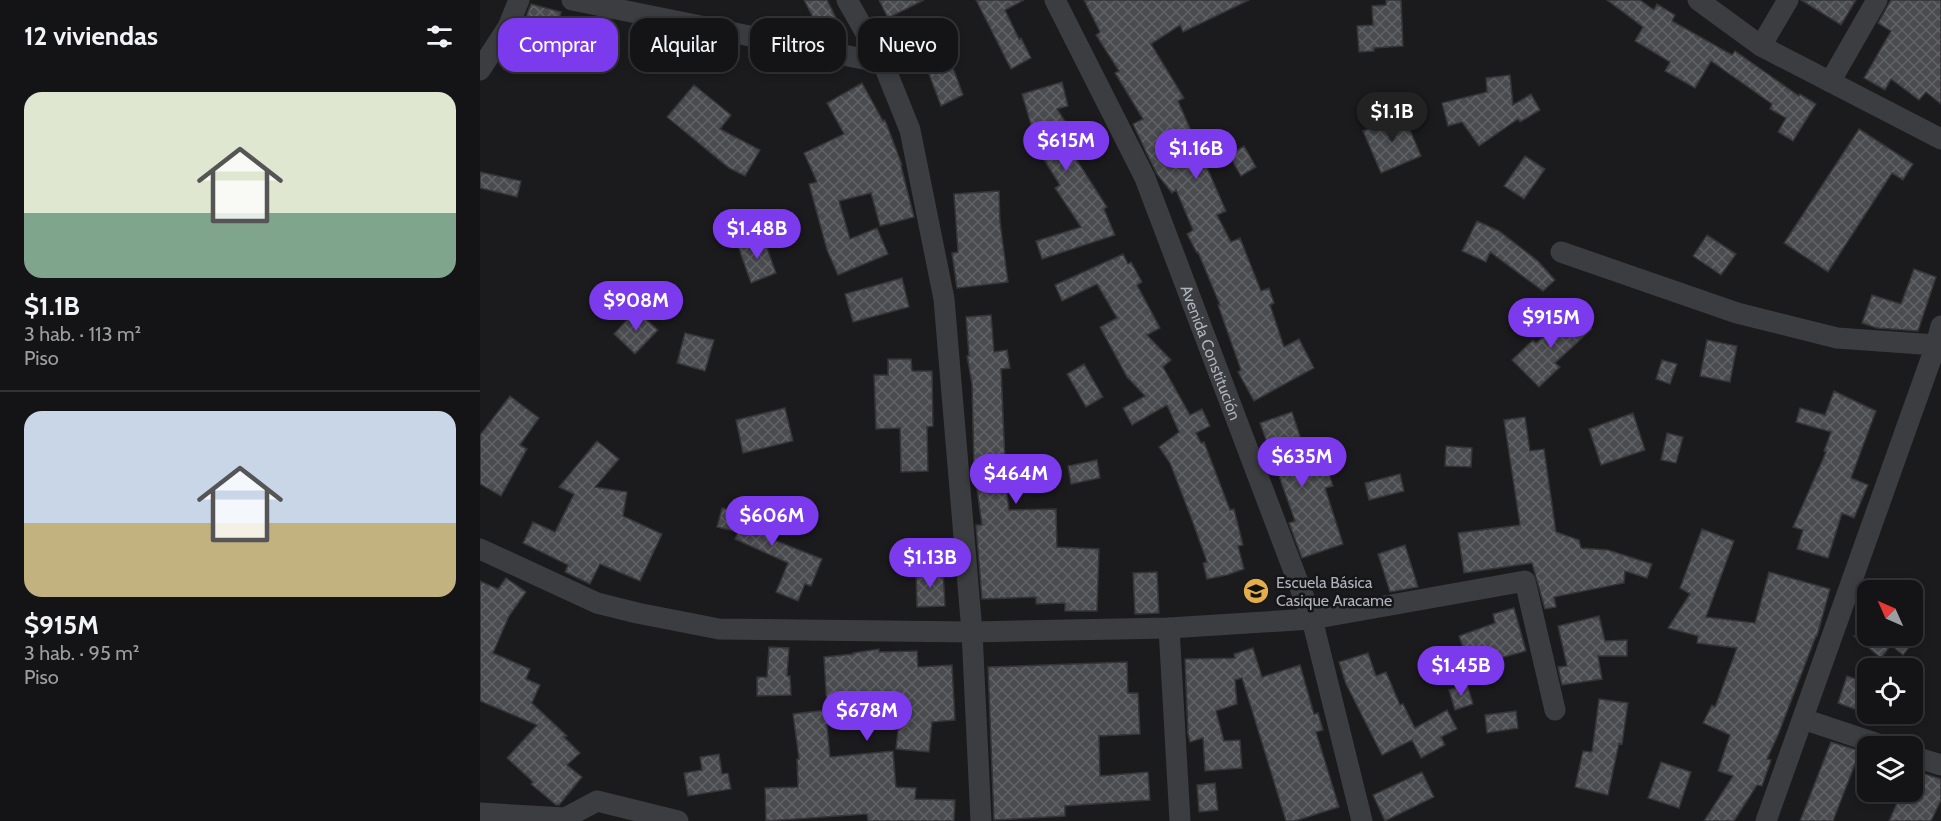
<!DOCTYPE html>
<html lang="es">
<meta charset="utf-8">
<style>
body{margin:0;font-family:Cabin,sans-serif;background:#212123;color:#f1f3f6;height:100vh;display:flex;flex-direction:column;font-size:22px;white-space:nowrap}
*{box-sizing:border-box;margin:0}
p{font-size:20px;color:#9d9ea1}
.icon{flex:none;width:33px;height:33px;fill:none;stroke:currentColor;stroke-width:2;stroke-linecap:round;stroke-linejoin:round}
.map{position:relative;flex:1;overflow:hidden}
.panel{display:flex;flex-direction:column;background:#141416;width:480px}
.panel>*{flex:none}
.banner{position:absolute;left:18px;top:18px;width:570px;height:54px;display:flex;gap:12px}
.needle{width:39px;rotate:315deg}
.fabs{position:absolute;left:1377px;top:580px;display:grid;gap:12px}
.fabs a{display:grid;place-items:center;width:66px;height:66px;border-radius:12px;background:#141416;box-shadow:0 3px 9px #0003,0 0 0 2px #333335;font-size:30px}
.price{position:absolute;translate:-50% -51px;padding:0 14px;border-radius:21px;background:#7c3aed;color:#fff;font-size:20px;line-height:39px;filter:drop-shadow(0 2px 3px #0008)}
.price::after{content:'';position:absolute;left:50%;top:36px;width:18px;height:14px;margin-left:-9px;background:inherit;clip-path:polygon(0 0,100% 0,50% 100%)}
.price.active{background:#222;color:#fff}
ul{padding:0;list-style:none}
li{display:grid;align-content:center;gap:12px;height:318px;padding:0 24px}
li+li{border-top:2px solid #333335}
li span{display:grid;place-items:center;height:186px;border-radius:18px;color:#555}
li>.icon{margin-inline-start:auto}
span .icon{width:108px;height:108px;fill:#fffc;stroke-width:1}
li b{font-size:26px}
h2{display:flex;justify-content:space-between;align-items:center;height:72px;padding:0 24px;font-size:26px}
.pill{padding:0 21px;border-radius:18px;background:#141416;box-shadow:0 3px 9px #0003,0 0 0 2px #333335;font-size:21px;line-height:54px}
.pill.active{background:#7c3aed;color:#fff}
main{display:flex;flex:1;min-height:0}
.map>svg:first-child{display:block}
.building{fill:url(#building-cross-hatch);stroke:#353538;stroke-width:1.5}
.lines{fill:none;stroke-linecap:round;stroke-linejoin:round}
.street{stroke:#3c3d41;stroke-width:21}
.labels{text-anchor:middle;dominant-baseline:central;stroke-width:5;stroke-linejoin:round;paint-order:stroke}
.street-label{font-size:16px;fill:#aeb2bb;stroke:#161618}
.poi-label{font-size:16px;fill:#aeb2bb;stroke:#161618;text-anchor:start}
</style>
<main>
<section class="panel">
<h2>12 viviendas<svg class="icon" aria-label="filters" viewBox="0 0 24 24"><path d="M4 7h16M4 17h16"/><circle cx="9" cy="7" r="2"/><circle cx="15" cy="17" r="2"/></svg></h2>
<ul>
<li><span style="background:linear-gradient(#dfe7d0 65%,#7fa58c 0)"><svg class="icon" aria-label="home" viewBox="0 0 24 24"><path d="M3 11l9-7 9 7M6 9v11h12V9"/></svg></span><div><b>$1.1B</b><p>3 hab. · 113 m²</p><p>Piso</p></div></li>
<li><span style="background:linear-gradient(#c9d6e8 60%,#c2b280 0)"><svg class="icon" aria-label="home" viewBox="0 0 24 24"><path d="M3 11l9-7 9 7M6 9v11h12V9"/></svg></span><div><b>$915M</b><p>3 hab. · 95 m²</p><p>Piso</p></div></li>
</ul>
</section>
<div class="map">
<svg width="1461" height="821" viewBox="0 0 1461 821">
<defs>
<pattern id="building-cross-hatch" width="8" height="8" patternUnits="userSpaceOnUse" patternTransform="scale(1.5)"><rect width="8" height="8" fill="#4a4b4f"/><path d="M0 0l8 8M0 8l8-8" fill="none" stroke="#626366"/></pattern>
</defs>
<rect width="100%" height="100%" fill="#1b1b1d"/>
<!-- building -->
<path class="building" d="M324,0H347L357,20L339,29Z
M399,0H444L408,18Z
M496,0H544L525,10L539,39L541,38L551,58L531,69Z
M604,0H769L703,32L700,25L671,44L704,98L698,101L746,211L737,215L751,242L760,238L781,291L789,288L794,303L790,305L804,347L819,339L834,368L774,401L758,372L761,370L738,305H740L718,252L717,253L707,234L713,230L696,190L692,193L677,174L667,154L653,124L663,119L635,73L639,71L616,35L620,32Z
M906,0H921L923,46L894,48V51L879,52L877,26L893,25L892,6L906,5Z
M1127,0H1160L1174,10L1177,4L1195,15L1192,21L1252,55L1255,51L1319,96L1320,94L1336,104L1313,141L1298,132L1306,118L1290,109L1292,104L1231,61L1215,88L1185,71L1190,62L1155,41L1163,27Z
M1321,0H1376L1361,25Z
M1411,0H1461V104L1446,92L1439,100L1411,79L1405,90L1384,78L1411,31L1398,23Z
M51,4L81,12L65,71L32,62L41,30Z
M466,49L483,95L461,106L443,58Z
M1030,75L1033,105L1051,94L1060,110L1040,122L1038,119L999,146L982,122L968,126L962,103L1007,92L1006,78Z
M582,82L588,106L577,109L605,152L596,159L627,207L624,209L635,235L562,259L556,241L601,227L575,188L580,185L559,152L542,94Z
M382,83L403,121L405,120L422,165L421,166L434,217L400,226L391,193L359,201L370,239L397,228L408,254L358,275L347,250L329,184L337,182L324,153L364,134L347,103Z
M214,85L251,115L240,129L280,150L265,176L249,168L187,117Z
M923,113L941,156L901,173L883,131Z
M1379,129L1433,164L1423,180L1412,173L1348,272L1304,243Z
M764,146L776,167L761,176L749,155Z
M1045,156L1065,169L1044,199L1024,186Z
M0,172L41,181L37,197L0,188Z
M519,191L520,222L528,282L477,288L472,253L478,252L474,194Z
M997,221L1019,231L1058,261L1075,280L1063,291L1010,252L1006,262L982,251Z
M1227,235L1256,254L1241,275L1213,256Z
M283,237L296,273L271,283L258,246Z
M643,254L648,264L651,262L662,282L657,285L680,328L667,335L691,360L683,367L710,415L722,409L730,426L716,433L721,443L724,442L750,510L754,509L763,545L758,546L764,569L747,575L727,579L723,563L727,562L712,520L690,463L679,447L699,432L687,405L652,425L643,408L665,396L647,377L620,327L637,318L617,284L582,301L575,285Z
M1434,269L1456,277L1438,331L1397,328L1382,323L1392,295L1421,304Z
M422,278L429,307L373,322L365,294Z
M156,310L178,330L155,354L134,334Z
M1099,313L1112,329L1075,363L1080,367L1059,387L1032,360L1053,340L1056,343L1085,317L1088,321Z
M511,315L514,352L527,350L530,368L521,369L525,461H523L529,510L576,509L577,547L619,549L617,611H585V603L556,604V597L502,599L496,525H502L494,468L492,384L487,356H489L486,317Z
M205,333L234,340L225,371L197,363Z
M1227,340L1257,346L1250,382L1220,376Z
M408,359H431L432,371H452L453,426L447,427L448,471L421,472L420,428L396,429L394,375H408Z
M1182,360L1197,364L1190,384L1176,379Z
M604,364L623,397L606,407L587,374Z
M1354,391L1396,411L1371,478L1388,485L1374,518L1362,513L1348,558L1317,549L1323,530L1313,527L1346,452L1344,451L1351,432L1316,422L1320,408L1345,415Z
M30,396L59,418L40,445L47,449L21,496L0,484V435Z
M305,408L313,441L263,453L256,420Z
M812,412L832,473L847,468L853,486L845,488L863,544L822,558L809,523L815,521L780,423Z
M1153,413L1165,450L1121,465L1109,429Z
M1045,417L1050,451L1064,449L1076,532L1099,540L1101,548L1128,550L1172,564L1167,578L1145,571L1144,583L1074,597L1076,607L1065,609L1052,563L984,573L978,533L1040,525L1024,420Z
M1187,433L1203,437L1196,463L1181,460Z
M117,441L139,459L115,487L147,492L143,516L182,534L160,581L120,564L110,584L85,572L88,565L43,543L53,522L75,532L94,494L79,487Z
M966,446L992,448L991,467L965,466Z
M617,460L620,478L591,484L588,466Z
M920,474L924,491L889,500L885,483Z
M271,502L300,514L289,538L342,559L331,586L325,584L318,601L296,592L308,563L255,539L258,532L237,527L242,508L266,514Z
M1222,529L1254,541L1226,617L1275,623L1289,572L1350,589L1337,636H1336L1298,735L1287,759L1291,760L1282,786L1277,785L1254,821H1224L1253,776L1238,771L1250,735L1223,723L1232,705L1235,707L1257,648L1217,643L1218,636L1188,628L1210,594L1200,588Z
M925,545L938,587L910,592L898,554Z
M463,571L465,606L437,607L436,572Z
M677,572L679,613L655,614L653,573Z
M26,578L46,592L29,616L13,653L50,669L46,679L60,685L52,703L87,736L84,737L100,753L87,765L102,777L79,805H76L51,784L53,782L27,758L57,725L0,701V581L18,589Z
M1034,608L1046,651L1020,658L1019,653L989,664L979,636L1015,623L1013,614Z
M1119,616L1125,641L1147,640V656H1118L1122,679L1082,685L1078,667L1087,666L1078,626Z
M1374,636H1438L1423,655L1411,645L1401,658Z
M289,647L309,648L307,676H310L311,695L277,696V677H287Z
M773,648L782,677L820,665L834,714L838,713L843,730L836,732L859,807L815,821H806L762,678L755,680L757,704L736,711L744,741L760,740L762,768L725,771L723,738L710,742L708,734L705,659L755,658L754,654Z
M399,649V652L437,651L438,667L472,665L475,720L452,722L449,752L416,749L421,702L379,708L380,715L347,725L350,757L413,751L416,787L436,788L435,799L475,800L474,821H388L387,814L286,821L285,788L318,787L317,759H319L313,714L347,710L344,657L373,654V653Z
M888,653L896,676L906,672L920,705L923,704L935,728L967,710L977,729L961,737L965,745L941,758L932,740L902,755L866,684L859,662Z
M647,662L648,693H658L660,734L619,736L620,776L668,772L670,800L585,806V816L514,820L508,667Z
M1367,676L1388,683V714L1358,703Z
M987,684L993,704L975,710L969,690Z
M1119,699L1148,703L1142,744L1139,743L1128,795L1095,787L1103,751L1112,752Z
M1036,711L1038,728L1007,733L1005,715Z
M1351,742L1380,751L1353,821H1320Z
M239,754L242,774L248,773L251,789L208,796L204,773L222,770L220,757Z
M1181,762L1211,772L1199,808L1168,798Z
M1432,770L1461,779V800L1451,821H1409L1422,792H1432Z
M942,772L954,797L905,821L893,795Z
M735,783L738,810L719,812L717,785Z"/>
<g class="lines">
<!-- street -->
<g class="street">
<path d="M92,0L403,63"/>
<path d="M367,0L403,63L430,130L464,299L492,632L501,821"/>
<path id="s1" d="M575,0L665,178L832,619L882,821"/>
<path d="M1218,0L1281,46L1461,139"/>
<path d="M1281,46L1308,0"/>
<path d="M0,70L28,27L39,0"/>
<path d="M1350,82L1397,0"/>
<path d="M1081,252L1257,313L1357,338L1456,345"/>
<path d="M0,549L117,603L157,613L239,629L492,632L689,628L832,619L1045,581L1075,710"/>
<path d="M689,628L700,821"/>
<path d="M1323,719L1407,747"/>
<path d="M1432,756L1461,765"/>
<path d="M0,813L85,818L117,801L198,821"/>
<path d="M1286,821L1456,345L1461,326"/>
</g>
</g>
<!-- icons -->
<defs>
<g id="school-disc" transform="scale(1.35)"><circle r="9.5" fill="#e3ad4c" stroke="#161618"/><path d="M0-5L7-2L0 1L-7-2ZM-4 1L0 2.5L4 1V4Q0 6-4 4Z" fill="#111"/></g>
</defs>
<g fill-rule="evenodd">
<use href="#school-disc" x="776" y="591"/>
</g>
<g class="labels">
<!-- street labels -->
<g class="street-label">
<text stroke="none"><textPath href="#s1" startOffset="386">Avenida Constitución</textPath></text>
</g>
<!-- poi labels -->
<g class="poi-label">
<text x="796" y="582">Escuela Básica<tspan x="796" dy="18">Casique Aracame</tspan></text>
</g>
</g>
</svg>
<div class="fabs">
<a><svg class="needle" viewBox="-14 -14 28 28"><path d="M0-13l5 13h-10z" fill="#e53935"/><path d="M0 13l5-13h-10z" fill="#9d9ea1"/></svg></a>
<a><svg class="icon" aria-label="locate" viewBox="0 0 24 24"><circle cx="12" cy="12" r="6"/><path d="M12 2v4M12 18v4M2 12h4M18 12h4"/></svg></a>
<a><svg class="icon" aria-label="layers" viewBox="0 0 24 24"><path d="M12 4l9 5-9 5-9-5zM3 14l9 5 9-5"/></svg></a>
</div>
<b class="price active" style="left:912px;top:143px">$1.1B</b>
<b class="price" style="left:586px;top:172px">$615M</b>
<b class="price" style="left:716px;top:180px">$1.16B</b>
<b class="price" style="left:277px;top:260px">$1.48B</b>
<b class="price" style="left:156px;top:332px">$908M</b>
<b class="price" style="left:1071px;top:349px">$915M</b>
<b class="price" style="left:822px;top:488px">$635M</b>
<b class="price" style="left:536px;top:505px">$464M</b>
<b class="price" style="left:292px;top:547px">$606M</b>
<b class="price" style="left:450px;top:589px">$1.13B</b>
<b class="price" style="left:981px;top:697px">$1.45B</b>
<b class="price" style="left:387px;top:742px">$678M</b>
<div class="banner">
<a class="pill active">Comprar</a>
<a class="pill">Alquilar</a>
<a class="pill">Filtros</a>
<a class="pill">Nuevo</a>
</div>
</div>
</main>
